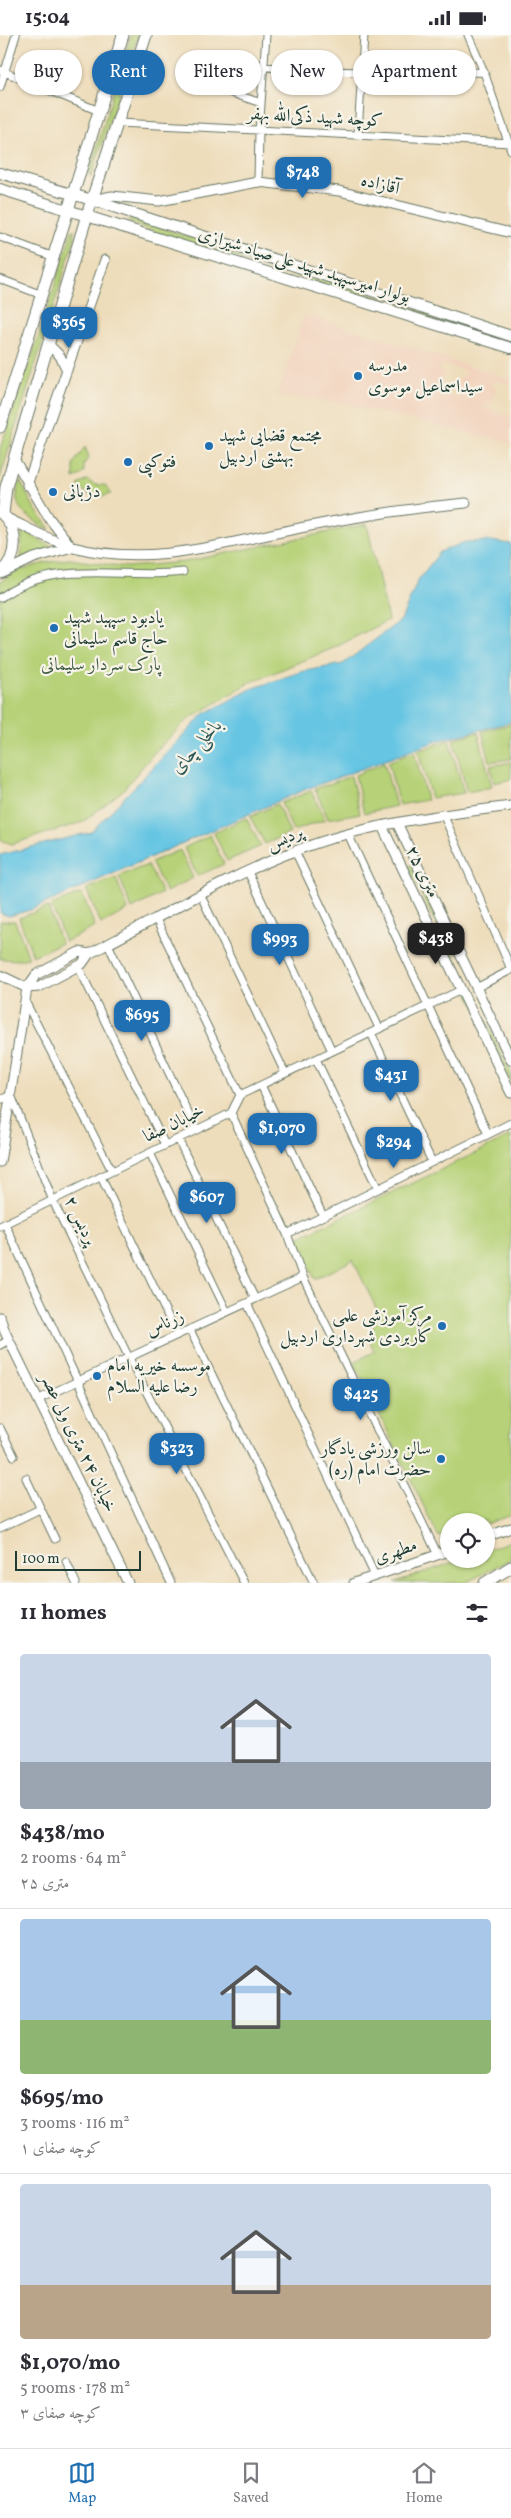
<!DOCTYPE html>
<meta charset="utf-8">
<style>
body{margin:0;font-family:Vollkorn,Amiri,serif;background:#f7f7f7;color:#2b2b33;height:100vh;display:flex;flex-direction:column;font-size:19px;white-space:nowrap}
*{box-sizing:border-box;margin:0}
p{font-size:16px;color:#7c7c81}
.icon{flex:none;width:28px;height:28px;fill:none;stroke:currentColor;stroke-width:2;stroke-linecap:round;stroke-linejoin:round}
.map{position:relative;height:1548px;overflow:hidden}
.drawer{display:flex;flex-direction:column;background:#fff;flex:1}
.drawer>*{flex:none}
.guide{position:absolute;left:15px;top:15px;width:481px;height:45px;display:flex;gap:10px}
.tools{position:absolute;left:440px;top:1478px;display:grid;gap:10px}
.tools a{display:grid;place-items:center;width:55px;height:55px;border-radius:50%;background:#fff;box-shadow:0 1px 4px #0004;font-size:25px}
.scale{position:absolute;left:15px;bottom:12px;width:126px;box-sizing:border-box;padding-left:5px;border:2px solid #1f3d34;border-top:0;font-size:14px;line-height:18px;white-space:nowrap;color:#1f3d34;-webkit-text-stroke:4px #f7f3e8;paint-order:stroke}
.price{position:absolute;translate:-50% -42px;padding:0 11px;border-radius:10px;background:#1f6fb2;color:#fff;font-size:16px;line-height:32px;filter:drop-shadow(0 1px 2px #0008)}
.price::after{content:'';position:absolute;left:50%;top:30px;width:15px;height:11px;margin-left:-8px;background:inherit;clip-path:polygon(0 0,100% 0,50% 100%)}
.price.current{background:#222;color:#fff}
ul{padding:0;list-style:none}
li{display:grid;align-content:center;gap:10px;height:265px;padding:0 20px}
li+li{border-top:1px solid #e1e1e2}
li span{display:grid;place-items:center;height:155px;border-radius:5px;color:#555}
li>.icon{margin-inline-start:auto}
span .icon{width:90px;height:90px;fill:#fffc;stroke-width:1}
li b{font-size:21px}
h2{display:flex;justify-content:space-between;align-items:center;height:60px;padding:0 20px;font-size:21px}
.tag{padding:0 18px;border-radius:22px;background:#fff;box-shadow:0 1px 4px #0004;font-size:18px;line-height:45px}
.tag.current{background:#1f6fb2;color:#fff}
.status{display:flex;justify-content:space-between;align-items:center;height:35px;padding:0 25px;background:#fff;direction:ltr}
.status svg{height:14px;fill:currentColor}
.menu{display:flex;justify-content:space-around;align-items:center;height:70px;border-top:1px solid #e1e1e2;background:#fff;font-size:14px;color:#7c7c81}
.menu a{display:grid;justify-items:center;gap:2px}
.menu .current{color:#1f6fb2}
.map>svg:first-child{display:block}
.built{fill:#f2d4be;fill-rule:evenodd}
.green{fill:#b6d177;stroke:#6a8756}
.water{fill:#65c5e3;stroke:#42818c}
.lines{fill:none;stroke-linecap:round;stroke-linejoin:round}
.minor-casing{stroke:#677563;stroke-width:9}
.tertiary-casing{stroke:#677563;stroke-width:11}
.secondary-casing{stroke:#677563;stroke-width:12}
.primary-casing{stroke:#677563;stroke-width:13}
.trunk-casing{stroke:#677563;stroke-width:13}
.minor{stroke:#fff;stroke-width:7}
.tertiary{stroke:#fff;stroke-width:9}
.secondary{stroke:#fff;stroke-width:10}
.primary{stroke:#fff;stroke-width:11}
.trunk{stroke:#fff;stroke-width:11}
.poi-dot{fill:#1f6fb2;stroke:#f7f3e8;stroke-width:2}
.labels{text-anchor:middle;dominant-baseline:central;stroke-width:4.5;stroke-linejoin:round;paint-order:stroke}
.street-label{font-size:18px;fill:#1f3d34;stroke:#f7f3e8}
.poi-label{font-size:18px;fill:#1f3d34;stroke:#f7f3e8;text-anchor:start}
.park-label{font-size:18px;fill:#3d5b41;stroke:#f7f3e8}
.water-label{font-size:19px;font-style:italic;fill:#2d5857;stroke:#f7f3e8}
</style>
<div class="status"><b>15:04</b><svg viewBox="0 0 49 12"><path d="M0 12V9h3v3zM5 12V6h3v6zM10 12V3h3v9zM15 12V0h3v12zM26 1h20v11H26zM47 4h2v5h-2z"/></svg></div>
<div class="map">
<svg width="511" height="1548" viewBox="0 0 511 1548">
<rect width="100%" height="100%" fill="#f7f3e8"/>
<filter id="ink" filterUnits="userSpaceOnUse"><feTurbulence type="fractalNoise" baseFrequency=".02" numOctaves="2"/><feDisplacementMap in="SourceGraphic" scale="10" xChannelSelector="R" yChannelSelector="G"/><feConvolveMatrix kernelMatrix="1 2 1 2 8 2 1 2 1" color-interpolation-filters="sRGB"/></filter>
<filter id="wash" filterUnits="userSpaceOnUse"><feTurbulence type="fractalNoise" baseFrequency=".0096" numOctaves="4" result="noise"/><feDisplacementMap in="SourceGraphic" scale="20" xChannelSelector="R" yChannelSelector="G"/><feGaussianBlur stdDeviation="1.12" result="paint"/><feColorMatrix in="noise" values="0 0 0 0 0 0 0 0 0 0 0 0 0 0 0 0 0 1.4 0 .05"/><feComposite in="paint" operator="in"/></filter>
<g filter="url(#wash)">
<rect width="100%" height="100%" fill="#edb"/>
<!-- built -->
<path class="built" d="M304,279L511,344V350L494,345L492,352L497,353L492,369L487,367L485,373L510,381L511,377V408L341,368L277,361ZM441,329L465,336L464,342L460,341L455,357L459,359L457,364L432,357L434,351L440,353L444,337L439,335Z"/>
<!-- green -->
<path class="green" d="M131,0H138L91,142L89,138Z
M130,183L511,305V309L156,197L130,188L128,185Z
M74,194L75,202L0,443V413L36,310L72,196Z
M85,412L89,422L84,429V438L74,444V428Z
M87,445L95,450H105L111,459C99,464 86,461 78,450Z
M20,446L35,474L50,494C43,492 38,488 32,484C16,473 14,464 20,446Z
M367,489L388,585L336,612L249,648L186,686L153,719L123,755L83,787L12,809L0,805V547L15,537L44,528L69,524L127,532L184,527Z
M25,496L53,513L21,524L22,497Z
M511,689V724L490,727L482,696Z
M478,697L492,752L467,757L453,704Z
M449,705L464,758L431,763L418,716Z
M414,717L427,765L399,770L388,727Z
M511,727V744L494,748L490,731Z
M384,728L396,771L364,778L355,740Z
M351,741L360,778L328,784L315,754Z
M311,756L325,785L293,796L281,768Z
M277,769L290,798L265,809L250,782Z
M246,783L261,811L227,826L214,798Z
M210,800L224,829L197,841L184,813Z
M180,815L193,843L166,857L151,827Z
M148,830L162,858L132,874L119,841Z
M411,830L511,1038V1047L408,831Z
M116,843L128,875L101,889L86,854Z
M82,858L95,892L65,907L51,870Z
M48,872L61,908L33,921L19,883Z
M0,886H15L29,923L18,925L0,924Z
M511,1101V1480L486,1489V1486H449V1502L438,1501L354,1327L374,1317L370,1306L377,1275L353,1225L315,1244L297,1208L300,1202Z
M511,1506V1524L465,1548H395L462,1524H486V1515Z"/>
<!-- water -->
<path class="water" d="M490,506L511,509V687L437,706L304,755L30,875L9,881L0,878V820L91,797L204,679L251,654L300,637L343,629L401,585L418,545L440,517L465,507Z"/>
</g>
<g filter="url(#ink)">
<g class="lines">
<!-- minor casing -->
<g class="minor-casing">
<path id="minor" d="M468,0L484,37L511,115
M225,27C311,39 397,38 484,37
M0,35L99,76
M0,52L16,0
M223,55L261,68
M118,88L511,108
M358,99L364,0
M258,147L259,96L266,0
M0,202L54,222
M0,244L42,260
M0,563C56,522 119,545 183,537
M443,779L511,934
M348,799L488,1099
M295,816L379,993
M248,837L332,1016
M201,861L285,1038
M156,884L240,1060
M108,909L196,1095
M78,931L165,1110
M476,953L511,935
M25,966L112,1136
M371,998L432,1127
M316,1024L378,1154
M261,1050L323,1181
M0,1065L11,1060L53,1166L129,1323L244,1548
M231,1078L287,1199L303,1242L438,1520
M178,1104L255,1264
M150,1118L227,1277
M101,1142L177,1300
M5,1189L171,1548
M0,1191L231,1078L240,1060L461,955
M287,1199L511,1088
M247,1268L375,1541
M190,1295L314,1548
M0,1310L9,1305
M39,1364L303,1242
M0,1393L14,1421
M26,1443L55,1504
M0,1493L40,1474
M66,1526L76,1548"/>
</g>
<!-- tertiary casing -->
<g class="tertiary-casing">
<path id="tertiary" d="M92,165L112,161L159,166L258,147L339,156L511,198
M49,310L60,321L67,335
M14,424L49,483L70,510
M27,450L105,225
M7,483C28,493 50,506 73,512C152,533 228,507 305,492C359,481 412,473 466,468
M3,538L34,523L72,512
M397,788L511,1025
M382,791L511,1058
M0,940L27,953
M27,953L39,952L82,929L89,919L108,909C169,877 231,840 295,816C364,789 438,780 511,771
M0,1127L27,953L36,940L79,917L89,919
M0,1282L5,1297L128,1548
M486,1502L511,1493
M354,1548L449,1516"/>
</g>
<!-- secondary casing -->
<g class="secondary-casing">
<path id="secondary" d="M0,138L92,165L511,301
M0,154L511,313"/>
</g>
<!-- primary casing -->
<g class="primary-casing">
<path id="primary" d="M0,392L123,0
M0,477C19,492 19,523 0,538
M3,479L6,452L14,424L87,180L146,0"/>
</g>
<!-- trunk casing -->
<g class="trunk-casing">
<path id="trunk" d="M485,1548L511,1532"/>
</g>
<!-- minor -->
<use href="#minor" class="minor"/>
<!-- tertiary -->
<use href="#tertiary" class="tertiary"/>
<!-- secondary -->
<use href="#secondary" class="secondary"/>
<!-- primary -->
<use href="#primary" class="primary"/>
<!-- trunk -->
<use href="#trunk" class="trunk"/>
</g>
</g>
<!-- markers -->
<g class="poi-dot">
<circle cx="358" cy="341" r="5"/>
<circle cx="209" cy="411" r="5"/>
<circle cx="128" cy="427" r="5"/>
<circle cx="53" cy="457" r="5"/>
<circle cx="54" cy="593" r="5"/>
<circle cx="442" cy="1291" r="5"/>
<circle cx="97" cy="1341" r="5"/>
<circle cx="441" cy="1424" r="5"/>
</g>
<g class="labels">
<!-- street labels -->
<g class="street-label">
<text transform="translate(315 83) rotate(3)">کوچه شهید ذکی‌الله بهفر</text>
<text transform="translate(380 150) rotate(14)">آقازاده</text>
<text transform="translate(304 231) rotate(17)">بولوار امیرسپهبد شهید علی صیاد شیرازی</text>
<text transform="translate(285 804) rotate(-22)">پردیس</text>
<text transform="translate(422 837) rotate(64)">۲۵ متری</text>
<text transform="translate(174 1089) rotate(-26)">خیابان صفا</text>
<text transform="translate(80 1186) rotate(64)">پردیس ۲</text>
<text transform="translate(165 1289) rotate(-25)">زرناس</text>
<text transform="translate(78 1408) rotate(64)">خیابان ۲۴ متری ولی عصر</text>
<text transform="translate(396 1517) rotate(-19)">مطهری</text>
</g>
<!-- poi labels -->
<g class="poi-label">
<text x="368" y="331">مدرسه<tspan x="368" dy="21">سیداسماعیل موسوی</tspan></text>
<text x="219" y="401">مجتمع قضایی شهید<tspan x="219" dy="21">بهشتی اردبیل</tspan></text>
<text x="138" y="427">فتوکپی</text>
<text x="63" y="457">دژبانی</text>
<text x="64" y="583">یادبود سپهبد شهید<tspan x="64" dy="21">حاج قاسم سلیمانی</tspan></text>
<text x="432" y="1281" text-anchor="end">مرکز آموزشی علمی<tspan x="432" dy="21">کاربردی شهرداری اردبیل</tspan></text>
<text x="107" y="1331">موسسه خیریه امام<tspan x="107" dy="21">رضا علیه السلام</tspan></text>
<text x="431" y="1414" text-anchor="end">سالن ورزشی یادگار<tspan x="431" dy="21">حضرت امام (ره)</tspan></text>
</g>
<!-- park labels -->
<g class="park-label">
<text x="101" y="630">پارک سردار سلیمانی</text>
</g>
<!-- water labels -->
<g class="water-label">
<text transform="translate(197 712) rotate(-48)">بالخلی چای</text>
</g>
</g>
</svg>
<div class="tools">
<a><svg class="icon" aria-label="locate" viewBox="0 0 24 24"><circle cx="12" cy="12" r="6"/><path d="M12 2v4M12 18v4M2 12h4M18 12h4"/></svg></a>
</div>
<div class="scale">100 m</div>
<b class="price" style="left:303px;top:164px">$748</b>
<b class="price" style="left:69px;top:314px">$365</b>
<b class="price current" style="left:436px;top:930px">$438</b>
<b class="price" style="left:280px;top:931px">$993</b>
<b class="price" style="left:142px;top:1007px">$695</b>
<b class="price" style="left:391px;top:1067px">$431</b>
<b class="price" style="left:282px;top:1120px">$1,070</b>
<b class="price" style="left:394px;top:1134px">$294</b>
<b class="price" style="left:207px;top:1189px">$607</b>
<b class="price" style="left:361px;top:1386px">$425</b>
<b class="price" style="left:177px;top:1440px">$323</b>
<div class="guide">
<a class="tag">Buy</a>
<a class="tag current">Rent</a>
<a class="tag">Filters</a>
<a class="tag">New</a>
<a class="tag">Apartment</a>
</div>
</div>
<section class="drawer">
<h2>11 homes<svg class="icon" aria-label="filters" viewBox="0 0 24 24"><path d="M4 7h16M4 17h16"/><circle cx="9" cy="7" r="2"/><circle cx="15" cy="17" r="2"/></svg></h2>
<ul>
<li><span style="background:linear-gradient(#c9d6e8 70%,#9aa5b1 0)"><svg class="icon" aria-label="home" viewBox="0 0 24 24"><path d="M3 11l9-7 9 7M6 9v11h12V9"/></svg></span><div><b>$438/mo</b><p>2 rooms · 64 m²</p><p>۲۵ متری</p></div></li>
<li><span style="background:linear-gradient(#a9c7e8 65%,#8fb573 0)"><svg class="icon" aria-label="home" viewBox="0 0 24 24"><path d="M3 11l9-7 9 7M6 9v11h12V9"/></svg></span><div><b>$695/mo</b><p>3 rooms · 116 m²</p><p>کوچه صفای ۱</p></div></li>
<li><span style="background:linear-gradient(#c9d6e8 65%,#b9a48a 0)"><svg class="icon" aria-label="home" viewBox="0 0 24 24"><path d="M3 11l9-7 9 7M6 9v11h12V9"/></svg></span><div><b>$1,070/mo</b><p>5 rooms · 178 m²</p><p>کوچه صفای ۳</p></div></li>
</ul>
</section>
<nav class="menu">
<a class="current"><svg class="icon" aria-label="map" viewBox="0 0 24 24"><path d="M3 6l6-2 6 2 6-2v14l-6 2-6-2-6 2zM9 4v14M15 6v14"/></svg>Map</a>
<a><svg class="icon" aria-label="saved" viewBox="0 0 24 24"><path d="M7 4h10v16l-5-4-5 4z"/></svg>Saved</a>
<a><svg class="icon" aria-label="home" viewBox="0 0 24 24"><path d="M3 11l9-7 9 7M6 9v11h12V9"/></svg>Home</a>
</nav>
